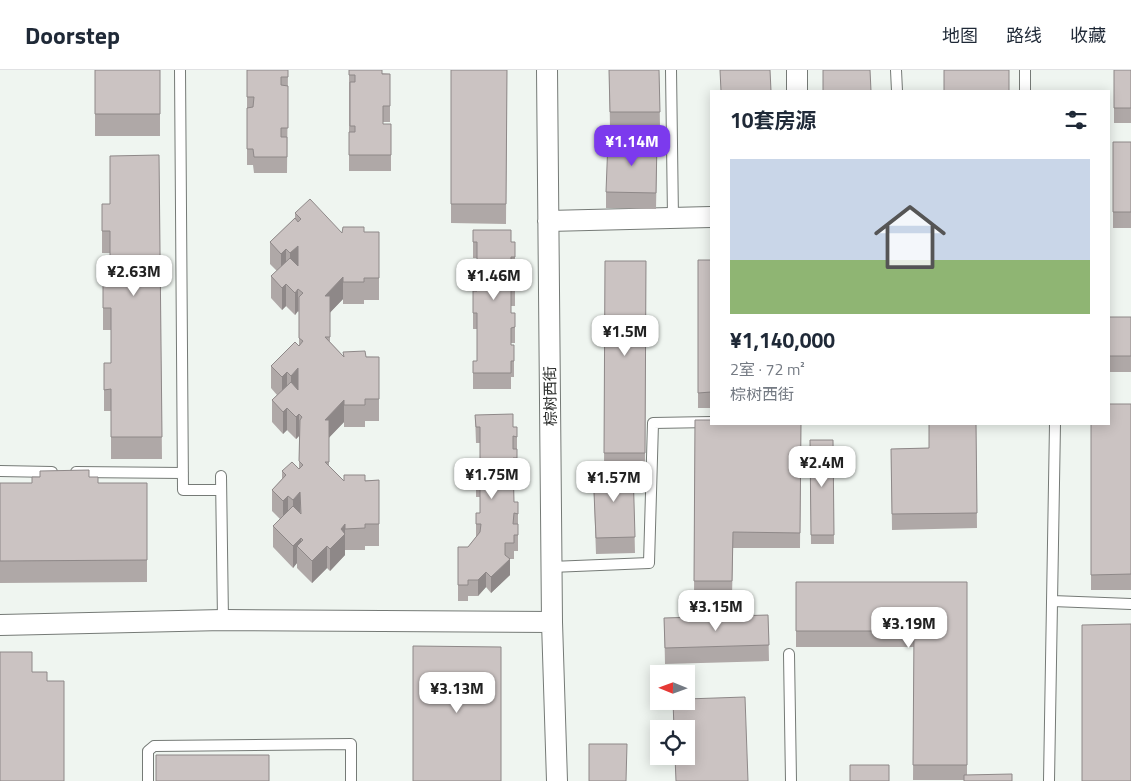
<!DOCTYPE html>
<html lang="zh">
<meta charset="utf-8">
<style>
body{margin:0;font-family:"Titillium Web","Noto Sans SC",sans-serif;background:#f2f2f3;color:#1f2937;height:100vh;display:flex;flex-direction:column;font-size:19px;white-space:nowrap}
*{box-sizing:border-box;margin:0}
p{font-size:16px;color:#747a83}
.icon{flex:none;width:28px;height:28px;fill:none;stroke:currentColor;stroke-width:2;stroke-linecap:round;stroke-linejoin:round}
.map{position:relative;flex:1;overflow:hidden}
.sheet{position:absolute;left:710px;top:20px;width:400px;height:335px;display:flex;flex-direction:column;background:#fff;border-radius:0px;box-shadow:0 2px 12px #0003}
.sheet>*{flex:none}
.needle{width:32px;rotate:271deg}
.tools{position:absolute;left:650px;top:595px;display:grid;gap:10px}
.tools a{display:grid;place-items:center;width:45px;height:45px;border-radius:0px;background:#fff;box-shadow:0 2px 12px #0003;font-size:25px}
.price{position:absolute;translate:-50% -42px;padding:0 11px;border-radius:10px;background:#fff;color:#222;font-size:16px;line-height:32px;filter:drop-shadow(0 1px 2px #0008)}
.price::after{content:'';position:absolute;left:50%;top:30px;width:15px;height:11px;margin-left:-8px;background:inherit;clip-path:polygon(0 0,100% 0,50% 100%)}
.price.active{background:#7c3aed;color:#fff}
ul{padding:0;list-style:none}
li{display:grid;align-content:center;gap:10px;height:265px;padding:0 20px}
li+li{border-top:1px solid #e0e1e3}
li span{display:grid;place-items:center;height:155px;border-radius:0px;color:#555}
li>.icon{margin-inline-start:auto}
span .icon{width:90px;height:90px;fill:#fffc;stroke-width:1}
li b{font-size:21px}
h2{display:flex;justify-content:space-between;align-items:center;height:60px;padding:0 20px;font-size:21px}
header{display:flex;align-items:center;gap:30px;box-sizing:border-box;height:70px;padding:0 25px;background:#fff;border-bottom:1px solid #e0e1e3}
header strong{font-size:24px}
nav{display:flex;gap:28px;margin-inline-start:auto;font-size:18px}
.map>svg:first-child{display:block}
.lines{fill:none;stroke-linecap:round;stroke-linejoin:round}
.service-casing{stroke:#757a76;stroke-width:12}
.minor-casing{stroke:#757a76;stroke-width:22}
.service{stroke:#fff;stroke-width:10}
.minor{stroke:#fff;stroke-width:20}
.wall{fill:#afa8a7}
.shaded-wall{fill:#8e8888}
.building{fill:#cbc3c2;stroke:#8e8888}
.labels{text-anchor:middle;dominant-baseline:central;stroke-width:5;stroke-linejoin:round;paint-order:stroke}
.street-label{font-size:15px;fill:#262826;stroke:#fff}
</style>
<header>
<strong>Doorstep</strong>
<nav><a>地图</a><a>路线</a><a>收藏</a></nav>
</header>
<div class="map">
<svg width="1131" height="711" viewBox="0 0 1131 711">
<rect width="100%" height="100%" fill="#eff5f0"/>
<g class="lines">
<!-- service casing -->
<g class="service-casing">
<path id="service" d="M180,0L183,420H221
M671,0L673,148
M896,0L897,21
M1025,0V21
M0,401L52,402
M76,402L183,403
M221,406L223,550
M551,497L649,493L653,353L711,352
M1052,531L1131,534
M789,584L791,711
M148,711V681L154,676L351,674V711
M1049,711L1055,354"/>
</g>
<!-- minor casing -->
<g class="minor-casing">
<path id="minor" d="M547,0L552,552L557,711
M797,0V21
M548,151L711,147
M0,555L223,550L552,552"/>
</g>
<!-- service -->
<use href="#service" class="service"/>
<!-- minor -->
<use href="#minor" class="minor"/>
</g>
<!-- wall -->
<path class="wall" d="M95,0H160V66H95Z
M247,0H288L287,103H254L253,95H247Z
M349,0L390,4V52H383V54H391V101H349Z
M451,0H507L506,154L451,153Z
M609,0H659L660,57L610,58Z
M1114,0H1131V53H1114Z
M1113,72H1131V158H1113Z
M159,85L162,389H111V341H104V315L111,293V260H103V234L110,212V183H102V134H110Z
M657,87L656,139L606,138V122Z
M295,143L342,163L379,162V230H364V234H343V229L330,242V272L343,286L379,287V351H365V357H344V352L329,367V397L344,411L379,410V476H365V480H345V485L330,501L327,498L312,513L297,498V493L293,498L273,477V456L280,449L272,441V420L282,409V401L299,399V366L296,369L287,360L283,364L272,352V330L277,325L271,318V296L299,275V242L298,241L295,245L286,236L282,240L271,228V206L277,201L270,194V172L295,148Z
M473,160L511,172H515V202H511V205H515V236H511V243H515V273H511V275H514V307H511V319H473V291H477V259H473V221H477V188H473Z
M698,190H711V338H698Z
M605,191H646L645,398H633L635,483L596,484L593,399L604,398Z
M1109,247H1131V302H1109Z
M1131,334V520H1091V354Z
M475,345L513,357H517V404H513L514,432H518V481H514V489H509L510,505L491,523L486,517L478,526H468V531H458V477H468L476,467V443H480V427H476V390H480V373H476Z
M695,350L801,354L800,478H733L732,527L694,526Z
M976,354L977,458L892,460L891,379L929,378Z
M810,370H833L834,474H811Z
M89,407L98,413H147V512L0,513V413H32Z
M796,512H967V705L964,710H913L914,577H796Z
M768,545L769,591L665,594L664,548Z"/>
<!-- shaded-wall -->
<path class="shaded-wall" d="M298,176V197L290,205V183Z
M286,179V201L281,206V184Z
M343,207V229L325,248V226Z
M286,214V236L282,240V218Z
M298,219V241L295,245V223Z
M298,298V320L291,328V306Z
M287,302V324L282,329V307Z
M344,330V352L325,372V350Z
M287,338V360L283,364V342Z
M299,344V366L296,369V347Z
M300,422V444L293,452V430Z
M288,426V448L283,453V431Z
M345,454V485L330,501V479L341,459Z
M301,468V479L297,476V493L293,498V476Z
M327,476V498L312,513V491Z
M510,489V505L491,523V507Z
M486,502V517L478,526V510Z"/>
<!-- building -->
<path class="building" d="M95,0H160V44H95Z
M247,0H288V7H281V15L288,16V58H281V67H287V87H254L253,79H247V38L253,37L254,27H247Z
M349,0H382V4H390V36H383V54H391V85H349V62H355V56H350V12H355V5H349Z
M451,0H507L506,134H451Z
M609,0H659L660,42H610Z
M720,0H770L771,21H721Z
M823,0H870L871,21H823Z
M944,0H1009V21H944Z
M1114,0H1131V38H1114Z
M608,70L657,71L656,123L606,122Z
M1113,72H1131V142H1113Z
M159,85L162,367H111V319L104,320V293H111V238H103V212H110V161H102V134H110V86Z
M310,129L342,163L343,157H364V162H379V208H364V212H343V207L325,226H330V267H325L344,287L343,282L365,281L366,287H379V329H365V335H344V330L325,350H329V392H325L344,411V405H365V411L379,410V454H365V458L345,459V454L341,459L345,464L330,479L327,476L312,491L297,476L303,470L301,468L293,476L273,456L293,436L301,444L300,422L293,430L288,426L283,431L272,420L286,405L282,401L292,392L299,399L303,395L299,391L300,350L302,347L299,344L296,347L287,338L283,342L272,330L291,312L298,320V298L291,306L287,302L282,307L271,296L295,272L299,276L303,271L299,268V227L303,223L298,219L295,223L286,214L282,218L271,206L290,188L298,196V176L290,183L286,179L281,184L270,172L295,148L298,152L301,149L295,143Z
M473,160H511V172H515V187H511V205H515V220H511V243H515V257L511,258V275H514V291H511V303H473V291H477V243H473V221H477V172H473Z
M698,190H711V322L698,323Z
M605,191H646L645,383H604Z
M1109,247H1131V286H1109Z
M1109,334H1131V504L1091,505V354H1109Z
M513,344V357H517V367L513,366V379H517V388H513L514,432H518V444L514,443L513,454H518V465H514V473H505V485L510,489L491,507L486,502L478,510H468V515H458V477H468L480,462L481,454H476V443H480V412H476V390H480V357H476L475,345Z
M695,350H711V354H801L800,463L733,462L732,511H694Z
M929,354H976L977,443L892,444L891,379L929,378Z
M810,370H833L834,465H811Z
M633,397L635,467L596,468L593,399Z
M89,400V407H98V413H147V490L0,491V413H32V407H40V401Z
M796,512H967V695H913L914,561H796Z
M768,545L769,575L665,578L664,548Z
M1131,554V711H1082V555Z
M413,576L501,577V711H413Z
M0,582H32V602H47V611H64V711H0Z
M745,627L748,711H676L675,686H686V659H674L673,631H686V629Z
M589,674H627L626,711H589Z
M156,685H269V711H156Z
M850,695H889V711H850Z
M1012,704V711H964V705Z"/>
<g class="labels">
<!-- street labels -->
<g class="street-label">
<text transform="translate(550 326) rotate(-91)">棕树西街</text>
</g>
</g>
</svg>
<div class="tools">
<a><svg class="needle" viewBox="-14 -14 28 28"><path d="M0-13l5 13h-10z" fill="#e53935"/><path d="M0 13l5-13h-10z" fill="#747a83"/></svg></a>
<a><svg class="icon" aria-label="locate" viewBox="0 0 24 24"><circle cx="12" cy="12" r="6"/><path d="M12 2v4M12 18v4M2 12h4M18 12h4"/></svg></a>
</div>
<b class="price active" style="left:632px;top:97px">¥1.14M</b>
<b class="price" style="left:134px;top:227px">¥2.63M</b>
<b class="price" style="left:494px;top:231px">¥1.46M</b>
<b class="price" style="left:625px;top:287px">¥1.5M</b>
<b class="price" style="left:822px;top:418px">¥2.4M</b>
<b class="price" style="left:492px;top:430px">¥1.75M</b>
<b class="price" style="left:614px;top:433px">¥1.57M</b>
<b class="price" style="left:716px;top:562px">¥3.15M</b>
<b class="price" style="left:909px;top:579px">¥3.19M</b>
<b class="price" style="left:457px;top:644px">¥3.13M</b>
<section class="sheet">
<h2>10套房源<svg class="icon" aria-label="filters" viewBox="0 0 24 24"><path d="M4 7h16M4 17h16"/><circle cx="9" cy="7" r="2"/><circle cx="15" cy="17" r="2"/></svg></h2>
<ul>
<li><span style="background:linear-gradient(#c9d6e8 65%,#8fb573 0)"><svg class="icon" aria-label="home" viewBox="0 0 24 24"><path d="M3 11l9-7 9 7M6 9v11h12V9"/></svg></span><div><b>¥1,140,000</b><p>2室 · 72 m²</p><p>棕树西街</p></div></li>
</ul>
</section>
</div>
